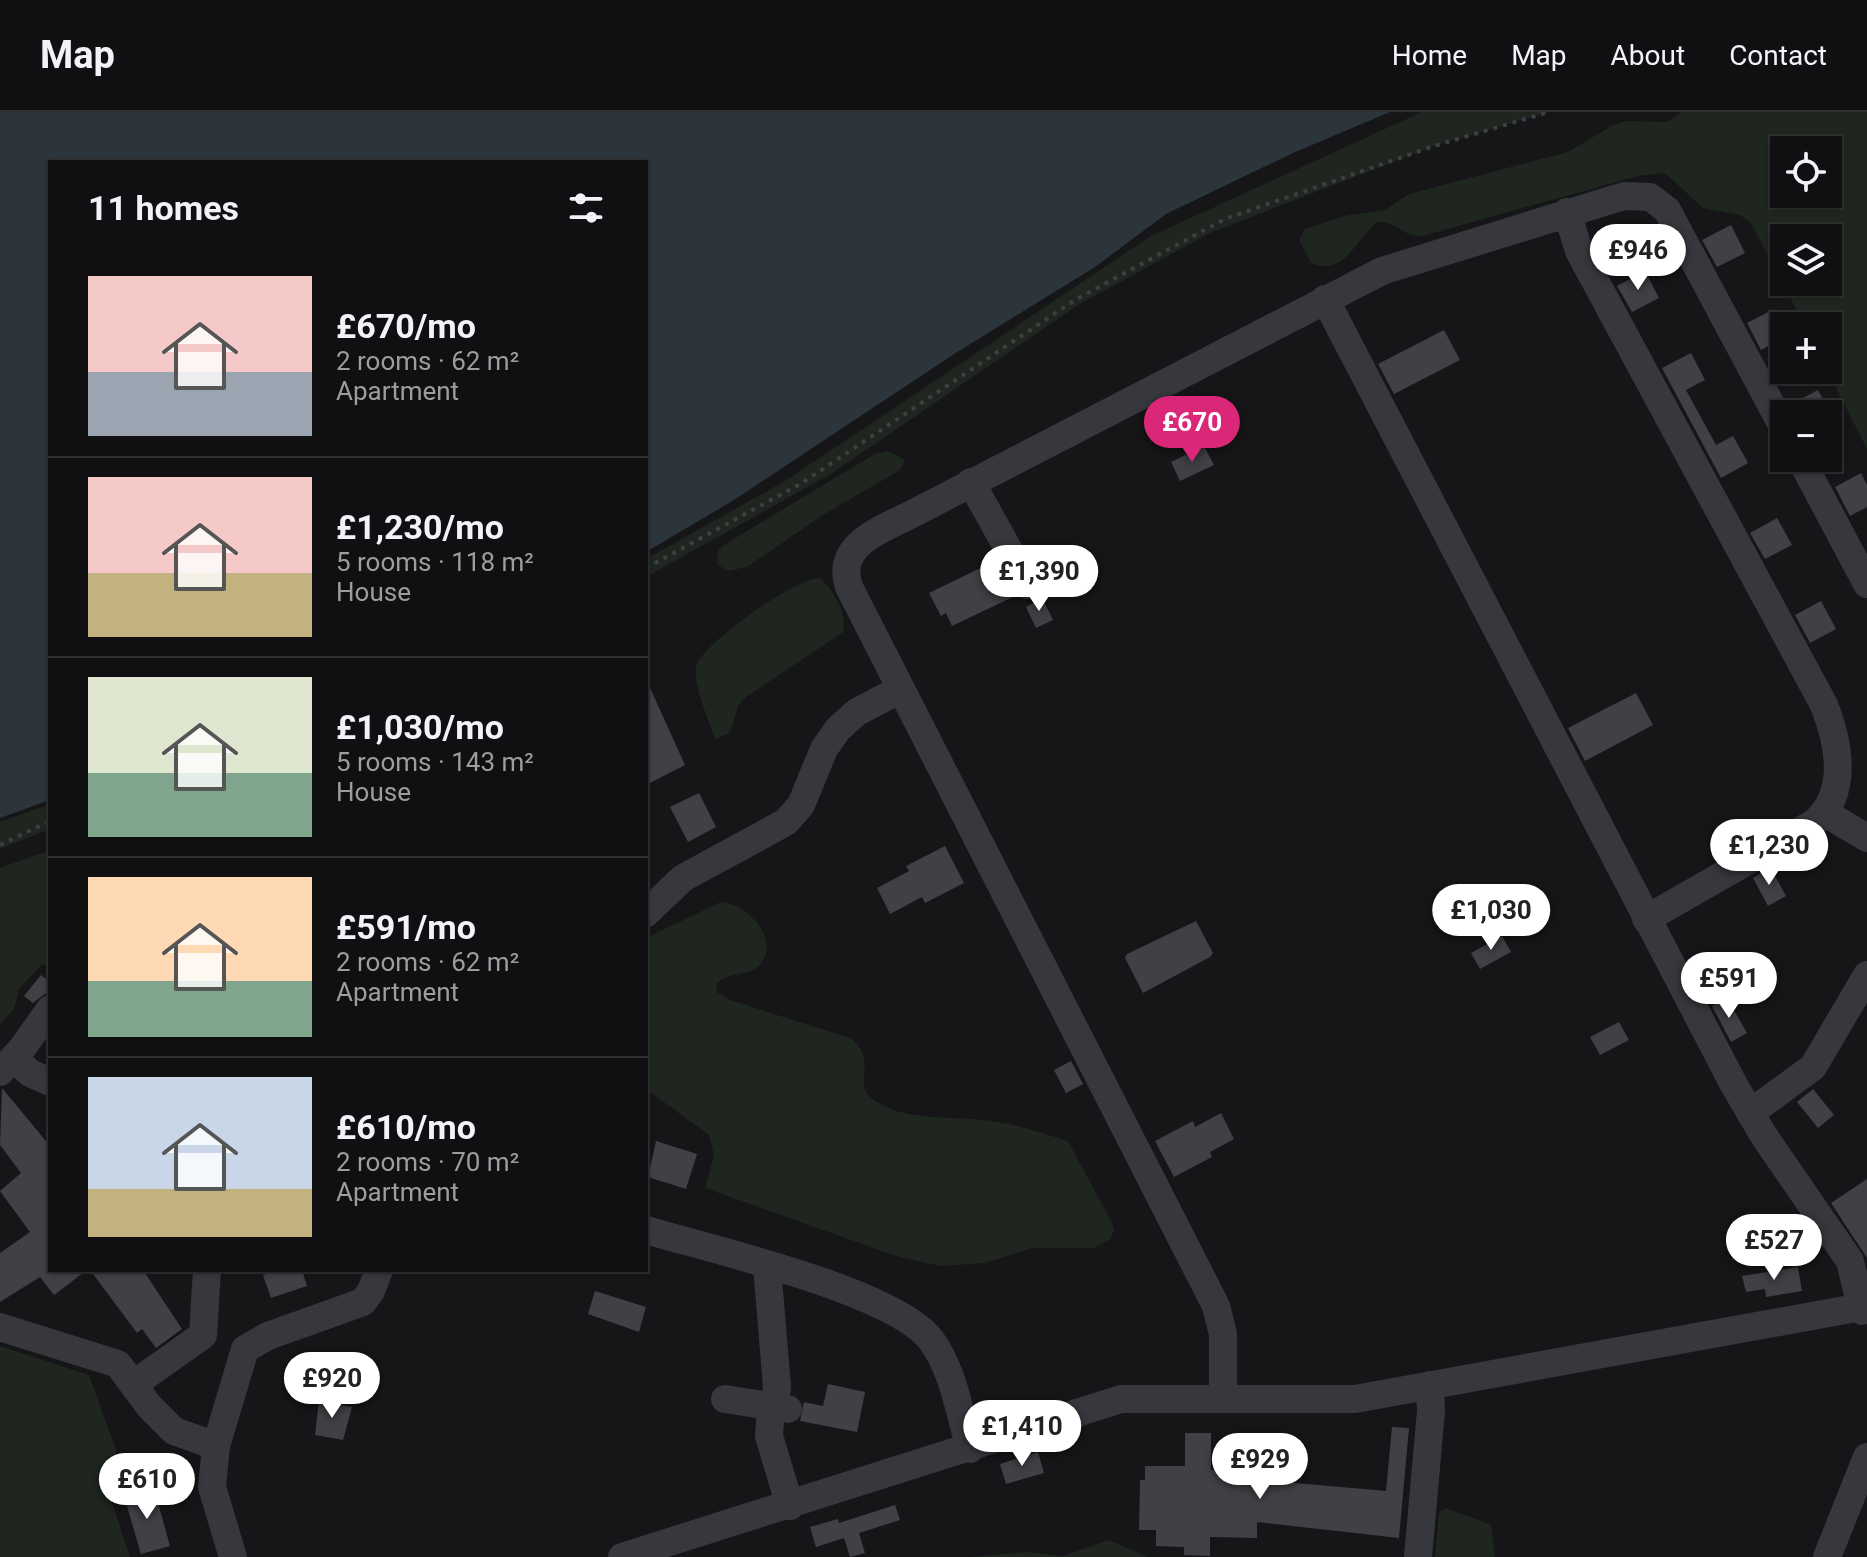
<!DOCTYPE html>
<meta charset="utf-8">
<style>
body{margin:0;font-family:Roboto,sans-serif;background:#19191b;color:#f1f3f6;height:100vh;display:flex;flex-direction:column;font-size:30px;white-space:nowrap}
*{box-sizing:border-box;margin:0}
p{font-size:26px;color:#9c9d9f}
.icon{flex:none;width:44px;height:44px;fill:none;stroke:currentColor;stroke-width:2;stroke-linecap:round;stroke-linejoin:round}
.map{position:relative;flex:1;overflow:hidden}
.drawer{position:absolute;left:48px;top:48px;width:600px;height:1112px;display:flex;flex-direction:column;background:#101012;border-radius:0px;box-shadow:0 2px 6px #0004,0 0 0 2px #303032}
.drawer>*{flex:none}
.controls{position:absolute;left:1770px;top:24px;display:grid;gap:16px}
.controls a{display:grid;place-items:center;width:72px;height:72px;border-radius:0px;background:#101012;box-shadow:0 2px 6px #0004,0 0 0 2px #303032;font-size:40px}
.price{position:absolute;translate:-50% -68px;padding:0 18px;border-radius:28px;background:#fff;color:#222;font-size:26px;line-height:52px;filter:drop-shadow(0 2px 4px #0008)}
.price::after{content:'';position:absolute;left:50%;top:48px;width:24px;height:18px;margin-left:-12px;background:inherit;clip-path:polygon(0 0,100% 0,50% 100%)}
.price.selected{background:#db2777;color:#fff}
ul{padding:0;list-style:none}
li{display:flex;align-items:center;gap:24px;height:200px;padding:0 40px}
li+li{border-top:2px solid #303032}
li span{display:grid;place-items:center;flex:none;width:224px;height:160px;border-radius:0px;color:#555}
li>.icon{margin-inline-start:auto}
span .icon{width:96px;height:96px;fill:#fffc;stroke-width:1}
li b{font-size:34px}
h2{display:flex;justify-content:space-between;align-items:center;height:96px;padding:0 40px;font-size:34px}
header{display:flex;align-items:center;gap:48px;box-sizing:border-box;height:112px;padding:0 40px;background:#101012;border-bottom:2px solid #303032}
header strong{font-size:38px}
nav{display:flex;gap:44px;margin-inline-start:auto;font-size:28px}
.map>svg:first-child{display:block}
.green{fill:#1e261f;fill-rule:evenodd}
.water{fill:#2c353c}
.building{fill:#404145}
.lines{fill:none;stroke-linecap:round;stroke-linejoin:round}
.path{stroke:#3d3f44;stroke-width:4;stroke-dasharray:4 6;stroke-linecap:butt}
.minor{stroke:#37383d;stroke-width:28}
</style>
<header>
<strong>Map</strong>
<nav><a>Home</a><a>Map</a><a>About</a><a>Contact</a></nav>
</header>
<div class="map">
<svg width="1867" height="1445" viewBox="0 0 1867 1445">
<rect width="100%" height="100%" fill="#161618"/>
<!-- green -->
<path class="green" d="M1422,0H1549L1434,34L1210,121L1078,193L831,362L646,465V447L785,369L1151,124Z
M1682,0H1867V337L1827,258L1828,214H1805L1751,111L1740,103L1703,96L1665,61L1638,64L1422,124C1403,125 1394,108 1377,110C1356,127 1345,165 1311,151L1299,128L1305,117L1344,104L1385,98L1409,82L1568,40L1613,13L1627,9L1667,10ZM1784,38H1828V82H1784ZM1784,126H1828V170H1784Z
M888,339L905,348L900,358L823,403L747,455L727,459L717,452L718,439L722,434L875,342Z
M819,466C832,474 850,506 842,521L746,585L738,594L730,621L715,627C710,611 692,570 696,555C701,532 796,466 819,466Z
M50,692V717L0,737V710Z
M50,738V853H41L19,877L14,897L0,912V756Z
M721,790C744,791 776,821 764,847C754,867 728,858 716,872L717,880L730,888L850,926C878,946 854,972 870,985C901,1011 953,1003 990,1009C1016,1012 1043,1021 1068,1029L1111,1109L1114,1118L1110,1127L1094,1136H1032L985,1151L940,1154L896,1144L705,1076L714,1043L709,1023L646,977V826Z
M0,1234L89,1263L116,1338L117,1347L105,1369L130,1445H0Z
M1446,1396L1491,1413L1495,1445H1435L1439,1401Z
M1109,1428L1148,1445H971L1025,1440L1063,1444Z"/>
<!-- water -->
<path class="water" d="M0,0H1390L1293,41L1166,102L1095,155L954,242L734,388L646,440V50H50V688L0,706Z"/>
<!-- building -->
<path class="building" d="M1731,113L1745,141L1717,155L1702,128Z
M1645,159L1659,186L1632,200L1617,174Z
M1774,197L1784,216V226L1761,238L1747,211Z
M1444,218L1460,248L1394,282L1378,252Z
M1691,241L1705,268L1686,278L1716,333L1733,324L1748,351L1721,366L1662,256Z
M1818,278L1831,302H1795L1790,293Z
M1204,334L1214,353L1180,369L1171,350Z
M1861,361L1867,373V395L1850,404L1835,375Z
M1777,406L1792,433L1765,447L1750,421Z
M995,449L1015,484L952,514L946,501L941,504L929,481Z
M1042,486L1053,508L1036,516L1026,495Z
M1821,489L1836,517L1810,531L1795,503Z
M646,567L685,653L646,673Z
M1636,581L1653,613L1585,649L1568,616Z
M699,681L716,715L688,730L670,695Z
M945,734L964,771L925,791L922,785L890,802L877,776L909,759L906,754Z
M1770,755L1786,784L1768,794L1753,766Z
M1196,809L1213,841L1210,845L1143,881L1125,846L1127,842Z
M1502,824L1511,840L1480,857L1471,841Z
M41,863L50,870V878L33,891L24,884Z
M1727,886L1747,921L1731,930L1712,894Z
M1619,910L1629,928L1600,943L1590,925Z
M1071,949L1083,972L1066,981L1054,958Z
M2,976L50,1034V1158H87L54,1183L40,1165L0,1190V1141L30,1120L0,1079L21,1061L0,1033Z
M1813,977L1834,1003L1818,1016L1797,990Z
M1221,1001L1234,1027L1210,1040L1212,1045L1174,1065L1155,1029L1193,1009L1195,1015Z
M656,1029L697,1042L686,1077L648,1065Z
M1867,1067V1146L1831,1091Z
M1798,1155L1802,1179L1766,1185L1765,1177L1746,1180L1742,1164Z
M90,1158H143L182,1217L156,1236L142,1217L137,1221Z
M277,1158H302L307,1174L271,1186L263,1163Z
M595,1179L646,1195L639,1220L588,1202Z
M828,1272L865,1280L857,1320L800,1309L804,1290L823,1294Z
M319,1289L352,1295L343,1328L315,1323Z
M1392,1315L1409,1316L1399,1426L1257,1410V1426L1210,1425V1444L1184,1443V1435L1156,1434V1418H1139L1140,1368H1145V1354H1185V1321H1211V1358L1240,1357V1362H1250V1367L1386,1379Z
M1038,1340L1044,1361L1006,1372L1000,1352Z
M154,1376L170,1434L141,1442L124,1384Z
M895,1393L900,1408L859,1421L865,1441L850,1445L844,1426L816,1435L810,1415L838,1407L839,1411Z"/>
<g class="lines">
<!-- path -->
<path class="path" d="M646,456L802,371L1075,188L1225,107L1434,34L1549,0
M0,733L50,709"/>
<!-- minor -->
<path class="minor" d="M1567,100L1579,139L1824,593C1839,631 1849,681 1814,711L1646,807
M1325,187L1734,973L1764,1024L1850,1149L1862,1199
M1800,346L1867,472
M971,370L1028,473
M1825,701L1867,726
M646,801L683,766L786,710L801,693L824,637L838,617L857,600L901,577
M14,946L30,961L50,970
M0,960L21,938L50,897
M1750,1001L1813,955L1867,863
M646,1118C710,1137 894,1179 931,1228C953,1257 960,1302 970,1337
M767,1154L777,1275L775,1295
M0,1215L118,1252L149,1294L174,1319L216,1334L212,1375L233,1445
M134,1272L203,1223L207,1158
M1223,1286V1222L1216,1194L849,475C835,432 881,418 912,402L1382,159L1624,84L1650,85L1667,98L1784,317
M725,1287L788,1297
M771,1295L769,1324L790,1394
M216,1334L245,1237L268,1224L363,1190L371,1179L379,1158
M622,1445L1121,1287H1355L1867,1194
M1418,1445L1431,1299L1430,1273
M1827,1445L1867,1345"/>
</g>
</svg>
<div class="controls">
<a><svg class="icon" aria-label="locate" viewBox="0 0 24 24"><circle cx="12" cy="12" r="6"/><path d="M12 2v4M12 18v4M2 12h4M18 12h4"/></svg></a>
<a><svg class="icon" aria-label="layers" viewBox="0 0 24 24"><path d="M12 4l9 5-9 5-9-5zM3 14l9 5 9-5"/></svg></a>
<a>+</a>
<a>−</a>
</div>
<b class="price" style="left:1638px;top:180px">£946</b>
<b class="price selected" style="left:1192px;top:352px">£670</b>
<b class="price" style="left:1039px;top:501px">£1,390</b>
<b class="price" style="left:1769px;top:775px">£1,230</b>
<b class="price" style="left:1491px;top:840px">£1,030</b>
<b class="price" style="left:1729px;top:908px">£591</b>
<b class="price" style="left:1774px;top:1170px">£527</b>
<b class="price" style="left:332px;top:1308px">£920</b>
<b class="price" style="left:1022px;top:1356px">£1,410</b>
<b class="price" style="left:1260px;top:1389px">£929</b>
<b class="price" style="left:147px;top:1409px">£610</b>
<section class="drawer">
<h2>11 homes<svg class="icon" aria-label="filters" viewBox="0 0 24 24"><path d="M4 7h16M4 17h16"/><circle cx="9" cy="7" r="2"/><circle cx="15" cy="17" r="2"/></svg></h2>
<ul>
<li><span style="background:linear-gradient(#f6c9c9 60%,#9aa5b1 0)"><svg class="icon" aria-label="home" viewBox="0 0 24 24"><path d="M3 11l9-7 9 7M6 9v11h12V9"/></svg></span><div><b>£670/mo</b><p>2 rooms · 62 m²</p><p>Apartment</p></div></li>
<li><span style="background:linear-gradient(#f6c9c9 60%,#c2b280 0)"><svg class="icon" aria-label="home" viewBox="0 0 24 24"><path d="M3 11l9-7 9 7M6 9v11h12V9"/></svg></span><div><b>£1,230/mo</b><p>5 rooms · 118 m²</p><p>House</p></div></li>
<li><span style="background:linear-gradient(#dfe7d0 60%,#7fa58c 0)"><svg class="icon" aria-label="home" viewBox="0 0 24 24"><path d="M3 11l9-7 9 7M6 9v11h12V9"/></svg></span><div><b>£1,030/mo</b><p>5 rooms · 143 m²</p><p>House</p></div></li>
<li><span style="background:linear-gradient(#ffd9b3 65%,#7fa58c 0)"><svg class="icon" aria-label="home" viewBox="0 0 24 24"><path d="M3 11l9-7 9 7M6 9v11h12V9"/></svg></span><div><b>£591/mo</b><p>2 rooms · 62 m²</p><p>Apartment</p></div></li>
<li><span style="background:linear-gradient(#c9d6e8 70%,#c2b280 0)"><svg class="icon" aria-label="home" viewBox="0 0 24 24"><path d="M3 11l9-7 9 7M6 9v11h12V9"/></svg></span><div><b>£610/mo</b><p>2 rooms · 70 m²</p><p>Apartment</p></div></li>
</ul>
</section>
</div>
